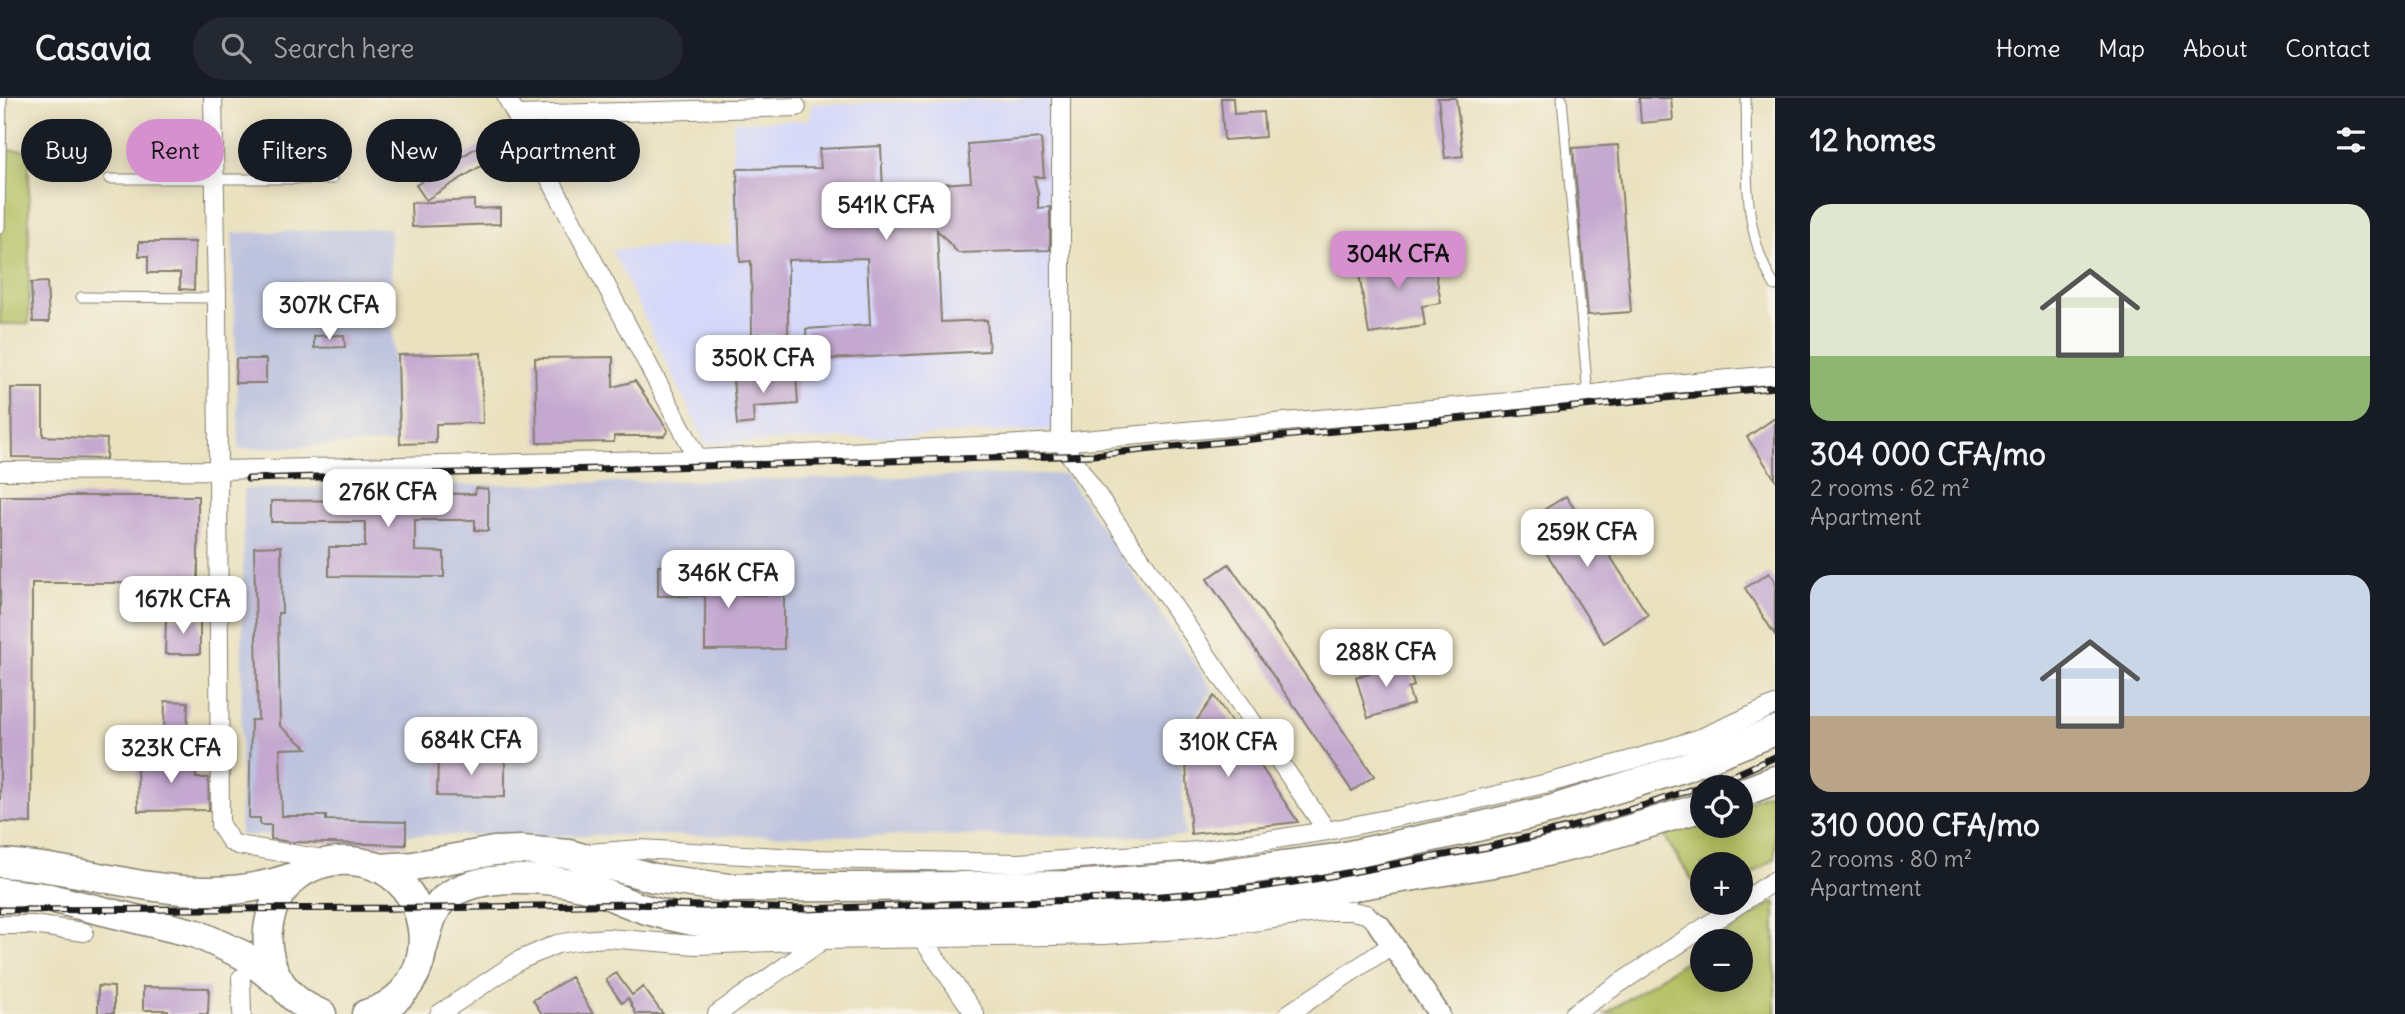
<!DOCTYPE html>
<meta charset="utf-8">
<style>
body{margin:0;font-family:Delius,sans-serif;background:#242831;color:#f1f3f6;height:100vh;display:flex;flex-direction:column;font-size:26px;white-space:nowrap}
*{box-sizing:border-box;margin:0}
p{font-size:23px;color:#9ea1a6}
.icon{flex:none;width:38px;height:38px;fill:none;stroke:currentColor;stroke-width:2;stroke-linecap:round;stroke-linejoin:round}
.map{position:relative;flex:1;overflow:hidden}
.side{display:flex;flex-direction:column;background:#171b24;width:630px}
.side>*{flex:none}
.hud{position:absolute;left:21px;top:21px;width:665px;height:63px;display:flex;gap:14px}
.fabs{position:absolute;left:1690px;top:677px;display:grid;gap:14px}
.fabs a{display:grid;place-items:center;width:63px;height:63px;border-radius:50%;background:#171b24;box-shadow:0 4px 18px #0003;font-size:35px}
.price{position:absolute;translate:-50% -60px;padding:0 16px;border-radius:14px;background:#fff;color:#222;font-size:23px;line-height:46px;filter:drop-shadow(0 2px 4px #0008)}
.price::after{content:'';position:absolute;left:50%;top:42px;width:21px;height:16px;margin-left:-10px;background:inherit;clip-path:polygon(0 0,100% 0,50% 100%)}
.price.current{background:#d690ce;color:#111}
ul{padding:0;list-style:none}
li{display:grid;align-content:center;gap:14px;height:371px;padding:0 35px}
li span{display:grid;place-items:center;height:217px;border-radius:21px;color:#555}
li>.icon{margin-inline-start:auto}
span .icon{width:126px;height:126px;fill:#fffc;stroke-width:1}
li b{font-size:30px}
h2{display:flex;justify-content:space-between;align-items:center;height:84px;padding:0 35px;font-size:30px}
.chip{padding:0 24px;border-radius:32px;background:#171b24;box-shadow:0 4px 18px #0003;font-size:24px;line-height:63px}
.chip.current{background:#d690ce;color:#111}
header{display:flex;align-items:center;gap:42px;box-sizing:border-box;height:98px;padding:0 35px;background:#171b24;border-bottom:2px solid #363941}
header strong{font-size:33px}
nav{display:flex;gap:38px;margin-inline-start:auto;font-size:24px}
.search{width:490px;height:63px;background:#242831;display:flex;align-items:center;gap:18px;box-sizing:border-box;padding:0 24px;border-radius:38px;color:#9ea1a6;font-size:26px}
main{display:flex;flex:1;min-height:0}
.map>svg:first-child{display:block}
.built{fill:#d5d8f9}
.industrial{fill:#bdc3de}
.green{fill:#b4c062;stroke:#686e3f;stroke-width:2}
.building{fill:#c4a8d0}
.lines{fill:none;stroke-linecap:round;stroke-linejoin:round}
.service-casing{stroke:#837e6e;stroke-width:11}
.minor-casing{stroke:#837e6e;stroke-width:20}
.tertiary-casing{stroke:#837e6e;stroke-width:24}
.trunk-casing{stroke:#837e6e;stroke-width:31}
.service{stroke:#fff;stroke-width:9}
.minor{stroke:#fff;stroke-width:18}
.tertiary{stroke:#fff;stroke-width:21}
.trunk{stroke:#fff;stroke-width:28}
.rail-casing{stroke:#1c1c1c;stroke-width:7}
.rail{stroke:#f7f3e8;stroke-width:4.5;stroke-dasharray:13;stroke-linecap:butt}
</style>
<header>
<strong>Casavia</strong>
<div class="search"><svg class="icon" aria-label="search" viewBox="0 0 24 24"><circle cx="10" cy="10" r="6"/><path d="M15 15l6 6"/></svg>Search here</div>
<nav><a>Home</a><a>Map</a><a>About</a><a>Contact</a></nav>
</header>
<main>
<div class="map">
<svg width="1775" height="916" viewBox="0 0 1775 916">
<rect width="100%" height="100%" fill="#f7f3e8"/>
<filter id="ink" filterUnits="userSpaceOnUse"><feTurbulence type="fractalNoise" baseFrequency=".0143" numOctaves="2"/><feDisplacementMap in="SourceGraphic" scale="14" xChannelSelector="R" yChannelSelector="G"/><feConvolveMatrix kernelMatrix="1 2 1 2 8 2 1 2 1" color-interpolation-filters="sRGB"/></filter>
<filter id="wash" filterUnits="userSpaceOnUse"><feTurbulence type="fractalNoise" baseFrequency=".00686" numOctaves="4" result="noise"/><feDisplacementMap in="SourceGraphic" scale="28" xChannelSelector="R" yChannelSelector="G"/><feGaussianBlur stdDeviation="1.57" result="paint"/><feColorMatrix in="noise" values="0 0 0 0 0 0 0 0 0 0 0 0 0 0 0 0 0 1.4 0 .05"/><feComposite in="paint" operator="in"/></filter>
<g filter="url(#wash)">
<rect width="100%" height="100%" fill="#eae1bf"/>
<!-- built -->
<path class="built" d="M1050,1L1064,331L706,346L612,152L732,146L733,24L810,22L811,6Z"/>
<!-- industrial -->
<path class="industrial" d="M390,130L396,345L239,351L232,135Z
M1065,376L1213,592L1179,642L1185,738L240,737L244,391Z"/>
<!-- green -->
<path class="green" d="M0,52H29V226H0Z
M1775,693V761L1741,783V766H1703V799L1664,738L1703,721V728H1741V706Z
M1775,803V916H1605L1703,851V882H1741V844L1714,843Z"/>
<g id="blocks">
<!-- building -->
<path class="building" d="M1221,0H1233L1234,16L1263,14L1265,39L1224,42Z
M1438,0H1456L1463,58L1445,60Z
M1639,0H1671L1673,22L1641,25Z
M1041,40L1044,79H1034L1038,95V110L1050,109V152L958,155L937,132L941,224L987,222L989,253L808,262L806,231L870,227L867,160L788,162V236H752L751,163L740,164L737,71L821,70L819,51L881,48L884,116L909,115L908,88L971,84L968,46Z
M1618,47L1631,214L1588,217L1573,50Z
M479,48L489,63L426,102L416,87Z
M474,102V111L500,110V126L412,129L411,105Z
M139,144H195L194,192L180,191V175H148V158H139Z
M1432,153L1441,205L1422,208L1425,228L1369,236L1357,164Z
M47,184L49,224H33L31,185Z
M344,237L345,249L314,250V238Z
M481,255L483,325L436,326V345L400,346L398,257Z
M613,259V289L635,283L668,332L664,338H614V344L537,345L535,260Z
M236,261H266V285H235Z
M796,276L798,306L753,309L754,325L737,327L733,281Z
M11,290H43V338L107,341L106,361L12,359Z
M1775,320V381L1747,339Z
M476,390L488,391V433L475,432V422H415V453L444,454V479L329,478V449H365V424H271V403L365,402V395L475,396Z
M0,398H198V485H32L31,725L0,724Z
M1566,398L1586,429L1596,423L1605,437L1599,441L1648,517L1604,545L1526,423Z
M281,448L282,515H278L280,628L307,650L280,651L282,718H326V722L406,724V747L290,744L271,741V727H260V720H249L251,622H258L254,449Z
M1229,466L1374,678L1352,693L1207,481Z
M658,468H717V497H784V551L705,552V498H658Z
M1769,475L1775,483V537L1745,490Z
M200,520V556H165L166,521Z
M1407,563L1414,588L1408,590L1413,606L1368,620L1356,579Z
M1214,598L1298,724L1191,736L1184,640Z
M165,603L188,604L187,635L164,634Z
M195,656L196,680H208L209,712L138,713L137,664H156V657Z
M438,659H505V699L437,698Z
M616,875L632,897L643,889L663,916H636L628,900L622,905L606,882Z
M571,879L593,916H542L533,902Z
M98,888L114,889V915H98Z
M143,889L209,890L208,916H168V912H143Z"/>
</g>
</g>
<g filter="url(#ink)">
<use href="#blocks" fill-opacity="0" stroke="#837e6e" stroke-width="2"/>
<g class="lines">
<!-- service casing -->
<g class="service-casing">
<path id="service" d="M1562,0L1588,297
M1746,0C1748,63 1740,132 1775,188
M109,81H332
M0,130L2,0
M81,199L217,200"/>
</g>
<!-- minor casing -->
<g class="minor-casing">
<path id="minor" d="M213,0L217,200L220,727L231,744L238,747L329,762
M507,0L698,361
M1061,0V344L1327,733
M516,17L797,9
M0,373L219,372L698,361L1061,344L1588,297L1650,288L1775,277
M589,755L640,751L813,761L1018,765L1198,753L1327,733L1441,710L1552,684L1638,660L1703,639L1775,607
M1741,805L1775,782
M0,827H32L84,834
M923,842L975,916
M241,880L242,916
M439,916L520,862L557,846L582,842L606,840L696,847L823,842L1104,837L1210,830L1330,813H1352L1366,816L1379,827
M717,916L823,842
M1288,916L1392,847
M1573,916L1741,805"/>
</g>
<!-- tertiary casing -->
<g class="tertiary-casing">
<path id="tertiary" d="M1379,827L1439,916"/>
</g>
<!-- trunk casing -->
<g class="trunk-casing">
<path id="trunk" d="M1741,695L1775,682
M0,765C104,770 193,817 298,777
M378,770L413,768L494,753L522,752L569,756L654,780L729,790L1072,787L1210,777L1336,760L1456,734L1553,711L1683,670L1775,633
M0,794L50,800L197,836L243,857L279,885
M423,850C428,833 431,813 444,801C475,774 549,779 586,789C605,794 622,804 641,810C661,817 683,821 704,825L1099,819L1271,802L1511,762L1584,745L1703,709
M322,916C235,884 258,757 351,763C437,769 450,893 366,916"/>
</g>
<!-- service -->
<use href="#service" class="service"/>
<!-- minor -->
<use href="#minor" class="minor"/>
<!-- tertiary -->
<use href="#tertiary" class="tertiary"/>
<!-- trunk -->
<use href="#trunk" class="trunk"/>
<!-- rail casing -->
<g class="rail-casing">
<path id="rail" d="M248,381L1093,357L1775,289
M0,812L436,810L630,806L804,811L1140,800L1254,790L1314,781L1488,749L1571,729L1645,707L1737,676L1775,659"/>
</g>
<!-- rail -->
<use href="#rail" class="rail"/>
</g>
</g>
</svg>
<div class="fabs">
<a><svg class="icon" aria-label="locate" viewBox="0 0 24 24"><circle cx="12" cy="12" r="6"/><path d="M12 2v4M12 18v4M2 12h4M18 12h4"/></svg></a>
<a>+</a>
<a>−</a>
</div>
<b class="price" style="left:886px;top:144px">541K CFA</b>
<b class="price current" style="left:1398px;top:193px">304K CFA</b>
<b class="price" style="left:329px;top:244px">307K CFA</b>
<b class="price" style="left:763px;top:297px">350K CFA</b>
<b class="price" style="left:388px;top:431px">276K CFA</b>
<b class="price" style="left:1587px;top:471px">259K CFA</b>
<b class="price" style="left:728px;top:512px">346K CFA</b>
<b class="price" style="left:183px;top:538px">167K CFA</b>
<b class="price" style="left:1386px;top:591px">288K CFA</b>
<b class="price" style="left:471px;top:679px">684K CFA</b>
<b class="price" style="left:1228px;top:681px">310K CFA</b>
<b class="price" style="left:171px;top:687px">323K CFA</b>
<div class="hud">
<a class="chip">Buy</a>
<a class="chip current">Rent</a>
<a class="chip">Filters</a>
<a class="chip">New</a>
<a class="chip">Apartment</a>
</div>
</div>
<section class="side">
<h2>12 homes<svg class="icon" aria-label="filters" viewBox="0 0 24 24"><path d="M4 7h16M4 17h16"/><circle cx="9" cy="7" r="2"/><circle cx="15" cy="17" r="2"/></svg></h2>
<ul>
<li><span style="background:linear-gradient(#dfe7d0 70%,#8fb573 0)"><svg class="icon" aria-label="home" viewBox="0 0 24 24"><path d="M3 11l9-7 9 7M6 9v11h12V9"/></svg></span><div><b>304 000 CFA/mo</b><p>2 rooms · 62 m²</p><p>Apartment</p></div></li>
<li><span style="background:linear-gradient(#c9d6e8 65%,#b9a48a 0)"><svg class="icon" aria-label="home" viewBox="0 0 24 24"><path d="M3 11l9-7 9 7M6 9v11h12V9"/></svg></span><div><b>310 000 CFA/mo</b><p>2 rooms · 80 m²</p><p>Apartment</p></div></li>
</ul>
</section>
</main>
